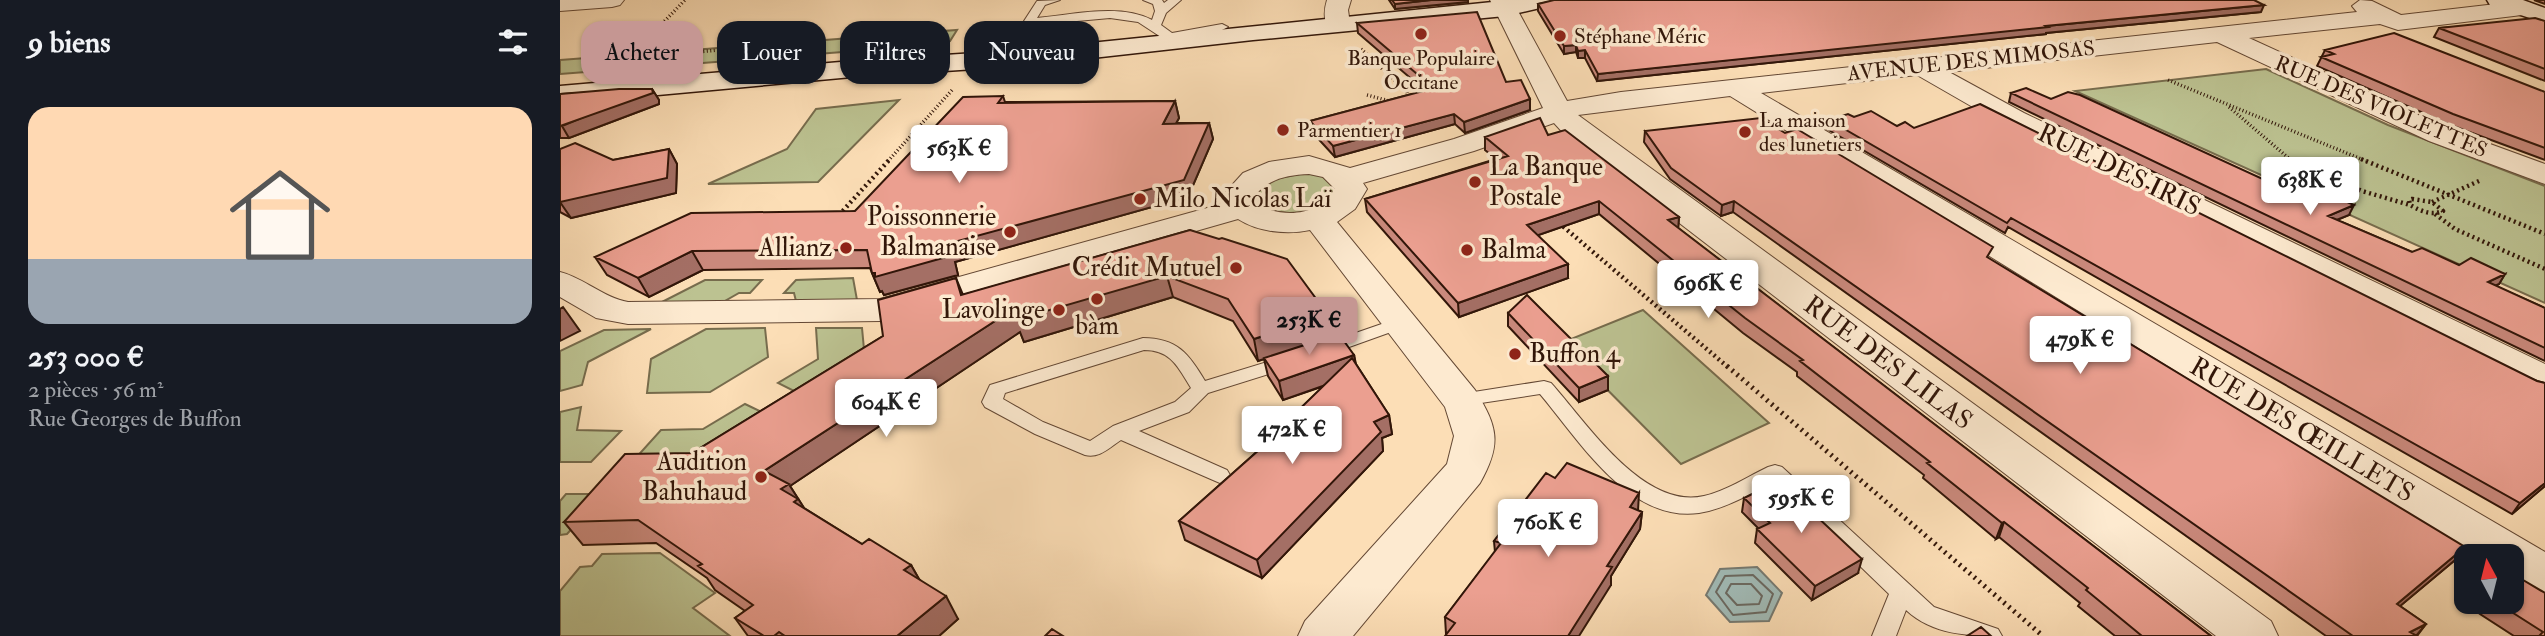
<!DOCTYPE html>
<html lang="fr">
<meta charset="utf-8">
<style>
body{margin:0;font-family:"IM FELL Double Pica",serif;background:#242831;color:#f1f3f6;height:100vh;display:flex;flex-direction:column;font-size:26px;white-space:nowrap}
*{box-sizing:border-box;margin:0}
p{font-size:23px;color:#9ea1a6}
.icon{flex:none;width:38px;height:38px;fill:none;stroke:currentColor;stroke-width:2;stroke-linecap:round;stroke-linejoin:round}
.map{position:relative;flex:1;overflow:hidden}
.drawer{display:flex;flex-direction:column;background:#171b24;width:560px}
.drawer>*{flex:none}
.guide{position:absolute;left:21px;top:21px;width:665px;height:63px;display:flex;gap:14px}
.needle{width:46px;rotate:353deg}
.buttons{position:absolute;left:1894px;top:544px;display:grid;gap:14px}
.buttons a{display:grid;place-items:center;width:70px;height:70px;border-radius:14px;background:#171b24;box-shadow:0 2px 5px #0004;font-size:35px}
.price{position:absolute;translate:-50% -60px;padding:0 16px;border-radius:7px;background:#fff;color:#222;font-size:23px;line-height:46px;filter:drop-shadow(0 2px 4px #0008)}
.price::after{content:'';position:absolute;left:50%;top:42px;width:21px;height:16px;margin-left:-10px;background:inherit;clip-path:polygon(0 0,100% 0,50% 100%)}
.price.on{background:#c59692;color:#111}
ul{padding:0;list-style:none}
li{display:grid;align-content:center;gap:14px;height:371px;padding:0 28px}
li+li{border-top:2px solid #363941}
li span{display:grid;place-items:center;height:217px;border-radius:21px;color:#555}
li>.icon{margin-inline-start:auto}
span .icon{width:126px;height:126px;fill:#fffc;stroke-width:1}
li b{font-size:30px}
h2{display:flex;justify-content:space-between;align-items:center;height:84px;padding:0 28px;font-size:30px}
.pill{padding:0 24px;border-radius:21px;background:#171b24;box-shadow:0 2px 5px #0004;font-size:24px;line-height:63px}
.pill.on{background:#c59692;color:#111}
main{display:flex;flex:1;min-height:0}
.map>svg:first-child{display:block}
.green{fill:#bcc291;stroke:#776c4d;stroke-width:2}
.water{fill:#a1bbb7;stroke:#757971;stroke-width:2}
.lines{fill:none;stroke-linecap:round;stroke-linejoin:round}
.shore{stroke:#6a6860;stroke-width:2}
.lane-casing{stroke:#644834;stroke-width:2}
.street-casing{stroke:#644834;stroke-width:2}
.secondary-casing{stroke:#321609;stroke-width:3}
.path-far2{stroke:#321609;stroke-width:3.5;stroke-dasharray:1 2.5;stroke-linecap:butt}
.path-far1{stroke:#321609;stroke-width:4.5;stroke-dasharray:2 3.5;stroke-linecap:butt}
.path{stroke:#321609;stroke-width:5;stroke-dasharray:2 4.5;stroke-linecap:butt}
.lane{fill:#fdead0;fill-rule:evenodd}
.street{fill:#fdead0;fill-rule:evenodd}
.secondary{fill:#fdead0;fill-rule:evenodd}
.wall{fill:#ca897c;stroke:#321609;stroke-width:2}
.shaded-wall{fill:#a46f65;stroke:#321609;stroke-width:2}
.building{fill:#eb9f90;stroke:#321609;stroke-width:2}
.poi-dot{fill:#8f2418;stroke:#fdead0;stroke-width:2.5}
.labels{text-anchor:middle;dominant-baseline:central;stroke-width:7;stroke-linejoin:round;paint-order:stroke}
.far-poi-label{font-size:21px;fill:#321609;stroke:#fdead0;text-anchor:start}
.far-street-label{font-size:21px;fill:#321609;stroke:#fdead0}
.poi-label{font-size:26px;fill:#321609;stroke:#fdead0;text-anchor:end}
.street-label{font-size:26px;fill:#321609;stroke:#fdead0}
</style>
<main>
<section class="drawer">
<h2>9 biens<svg class="icon" aria-label="filters" viewBox="0 0 24 24"><path d="M4 7h16M4 17h16"/><circle cx="9" cy="7" r="2"/><circle cx="15" cy="17" r="2"/></svg></h2>
<ul>
<li><span style="background:linear-gradient(#ffd9b3 70%,#9aa5b1 0)"><svg class="icon" aria-label="home" viewBox="0 0 24 24"><path d="M3 11l9-7 9 7M6 9v11h12V9"/></svg></span><div><b>253 000 €</b><p>2 pièces · 56 m²</p><p>Rue Georges de Buffon</p></div></li>
</ul>
</section>
<div class="map">
<svg width="1985" height="636" viewBox="0 0 1985 636">
<rect width="100%" height="100%" fill="#fcdeb6"/>
<filter id="stains"><feTurbulence type="fractalNoise" baseFrequency=".00286" numOctaves="4"/><feColorMatrix values="0 0 0 0 .2 0 0 0 0 .09 0 0 0 0 .02 0 0 0 .5 -.17"/></filter>
<radialGradient id="worn" r=".72"><stop offset=".6" stop-color="#630" stop-opacity="0"/><stop offset="1" stop-color="#630" stop-opacity=".3"/></radialGradient>
<!-- green -->
<path class="green" d="M397,30L390,41L373,45L0,74V60Z
M1706,69L1828,125L1985,186V303L1515,91Z
M339,100L258,182L148,184L227,149L256,109Z
M745,173L762,176L775,188L774,195C747,215 730,219 698,205L696,192L709,180Z
M293,278L297,300L236,301L234,293H224L236,280Z
M145,280H202L190,293H179L163,302H102Z
M1083,310L1209,423L1121,464L1001,343Z
M205,328L208,357L150,392L87,393L91,359L146,329Z
M256,328H302L305,360L246,397L218,383L258,359Z
M91,329L28,362L22,385L0,391V351L44,330Z
M185,404L212,417L141,461H73L101,430L143,429Z
M21,407L17,430L61,431L31,462H0V412Z
M6,494H43L7,534L0,535V501Z
M100,553L155,593L133,608L170,636H0V591L20,567L32,566L42,554Z"/>
<!-- water -->
<path class="water" d="M1197,567L1222,593L1209,621L1170,622L1146,595L1160,569Z"/>
<g class="lines">
<!-- shore -->
<path class="shore" d="M1193,575L1213,594L1206,612L1173,615L1156,592L1165,576Z
M1171,584H1191L1202,596L1199,604L1177,605L1166,593Z"/>
<!-- lane casing -->
<g class="lane-casing">
<path id="lane" d="M500,0L485,5L477,18C512,15 560,3 592,20L595,11L593,4L583,0H602L604,3L608,0H621L606,13L601,25L612,33L662,24L668,27L662,30L607,41L578,22L550,18L473,25C464,38 450,52 433,51V45L455,35L477,1Z
M839,318L845,319L848,323L845,327L764,356L755,350L758,346Z
M583,338C617,338 629,354 645,381L727,356L736,362L734,366L648,393L629,412L579,431L667,470L670,475L667,480L660,483L653,480L561,440C550,447 539,459 525,455L475,434L425,407L422,402L430,385ZM584,350C611,350 618,367 631,388L615,402L553,426L530,441L483,422L443,399L445,393Z
M984,381L991,383C1027,423 1083,510 1144,496C1166,491 1187,477 1208,467L1215,465L1222,467L1374,607L1438,629L1442,636C1408,636 1373,635 1346,610L1336,636H1312L1329,594L1213,482C1190,494 1165,509 1139,513C1069,523 1019,440 980,394L901,406L894,405L891,400L894,395L901,394Z"/>
</g>
<!-- street casing -->
<g class="street-casing">
<path id="street" d="M0,0H64L60,5L52,7L0,11Z
M767,0H791L788,10L790,24L787,29L778,31L769,29C763,20 764,10 767,0Z
M930,0H952L1007,101L1061,92L1797,12L1792,6L1800,0L1812,1L1841,15L1962,1L1970,3L1974,8L1970,13L1962,15L1838,30L1820,24L1689,38L1889,129L1985,164V184L1869,141L1657,42L1389,72L1464,113L1985,364V393L1971,389L1444,125L1357,75L1201,93L1985,552V594L1968,589L1951,578V556H1916L1170,96L1018,115L1711,621L1718,636H1656L1005,135L994,123L914,151L803,183L807,189L795,209L777,222L915,390C938,427 942,444 920,483L793,636H738L745,621L887,464L894,436L885,407L750,230C727,235 698,232 678,219L321,321L68,324L36,318L0,297V272C24,278 44,298 68,302L320,299L665,203L664,194L683,173L709,162L749,156L790,168L894,139L983,108ZM749,174L763,177L775,189C759,216 723,219 697,204L696,194C711,178 728,175 749,174Z"/>
</g>
<!-- secondary casing -->
<g class="secondary-casing">
<path id="secondary" d="M952,0H996L993,5L945,16L693,40L461,66L292,77L0,104V86L292,61L461,50Z
M1927,0H1963L1985,8V23L1930,5Z"/>
</g>
<!-- path-far2 -->
<path class="path-far2" d="M801,49L847,92L850,100
M91,56L159,50
M68,59L125,0
M1608,80L1806,161
M807,95L833,102
M1669,107L1732,161
M328,161L393,89"/>
<!-- path-far1 -->
<path class="path-far1" d="M1728,159L1802,191L1850,205
M1801,159L1985,234
M1852,199L1872,202L1883,211C1871,216 1861,211 1850,205L1849,200Z
M1872,202L1919,181
M1875,214L1895,229L1985,269
M279,215L330,159
M999,223L1169,368"/>
<!-- path -->
<path class="path" d="M1167,366L1483,636"/>
<!-- lane -->
<use href="#lane" class="lane"/>
<!-- street -->
<use href="#street" class="street"/>
<!-- secondary -->
<use href="#secondary" class="secondary"/>
</g>
<!-- wall -->
<path class="wall" d="M829,0H908V2L835,9Z
M1974,0H1985V4Z
M994,1L1701,12L1486,33V34L1037,81L1025,58H1018L1016,52L1004,54L978,11V4Z
M1985,21V81L1874,37L1879,28Z
M797,23L946,82L970,110L905,133L895,124L775,157L752,132L750,121L863,91L862,88L798,33Z
M1765,50L1985,92V160L1888,124L1757,66Z
M92,89L99,100V104L9,138H0V94Z
M1451,93L1491,99L1789,215L1777,220L1852,252L1899,265L1945,274L1939,284L1935,286L1985,308V361L1449,102Z
M443,96L445,102L615,101L619,118L616,123H649L653,139L628,197L395,262L398,275L324,295L322,291L320,292L310,268L143,270L89,297L47,275L35,257L295,211Z
M1294,117L1337,126L1354,128L1977,381L1985,383V486L1952,514L1448,227L1445,233L1267,129L1269,120Z
M1085,131L1429,259L1895,560L1840,606L1866,624L1857,636H1766L1173,212L1161,216L1110,179L1084,142Z
M988,135L1119,217L1118,228L1651,636H1555L1518,606L1520,603L1439,537L1436,539L1363,478L1364,475L1237,376V372L1183,333L1039,214L978,235L1008,278L899,317L807,212L805,199L936,159L925,150V137Z
M0,149L53,160L109,149L117,164L116,193L11,218L0,212Z
M630,230L768,315L771,337L794,355L796,364L829,415L832,434L822,438L823,451L702,578L625,540L619,521L717,434L716,432L764,386L723,400L708,376L704,359L698,361L673,321L613,297L464,342L460,332L230,486L244,508L302,544L351,565L359,579L398,619L379,636H188L175,618L185,611L155,590L147,578L96,543L23,545L4,522L132,453L323,336L396,278L403,295Z
M948,313L1048,376V390L1019,402L948,326Z
M995,478L1082,512L1080,529L1051,576V585L886,634L885,617L935,552L934,541Z
M1184,498L1298,573L1252,600L1195,543L1197,529H1199L1182,512Z
M1985,593V636H1954L1920,614L1930,602H1951Z"/>
<!-- shaded-wall -->
<path class="shaded-wall" d="M871,0H908V2L835,9V4Z
M1704,5L1701,12L1486,33V34L1037,81L1038,74L1486,26Z
M1016,45V52L1004,54V46Z
M1025,50V58H1018V51Z
M92,89L99,100V104L9,138L2,126Z
M970,99V110L905,133L904,122Z
M615,101L619,118L607,140L603,124Z
M894,114L895,124L775,157L773,146Z
M649,123L653,139L628,197L395,262L398,275L324,295L322,291L320,292L312,273L387,244Z
M109,149L117,164L116,193L11,218L0,202Z
M1039,201V214L967,239V225Z
M1174,201L1173,212L1161,216L1162,205Z
M1794,205L1789,215L1764,225L1768,216Z
M1119,217L1118,231L1108,220Z
M132,251L143,270L89,297L78,278Z
M1008,264V278L899,317L898,303Z
M1945,274L1939,284L1922,292L1928,282Z
M607,276L613,297L464,342L460,332L230,486L253,522L204,471L452,310Z
M3,307L20,331L0,341V309Z
M768,315L771,337L698,361L694,339Z
M794,355L797,374L723,400L719,381Z
M1048,376V390L1019,402V388Z
M829,415L832,434L822,438L823,451L702,578L697,560L814,422Z
M1985,483V486L1952,514L1960,503Z
M1079,493L1078,511L1070,507Z
M1082,512L1080,529L1051,576V585L1019,636H1008L1047,566Z
M1444,522L1439,537L1436,539L1442,523Z
M1905,547L1895,560L1827,617L1837,604Z
M1302,559L1298,573L1252,600L1255,586Z
M351,565L364,588L344,570Z
M386,596L398,619L379,636H337Z
M1866,624L1856,636L1850,632Z"/>
<!-- building -->
<path class="building" d="M832,0H871L835,4Z
M994,0H1694L1704,5L1486,26L1488,27L1038,74L1025,50L1018,51L1016,45L1004,46L978,4Z
M917,12L946,82L961,80L970,99L904,122L894,114L773,146L750,121L867,90L862,85H870L797,23Z
M1975,18L1985,21V69L1879,28Z
M1834,33L1985,92V148L1893,114L1761,57L1774,54L1765,50Z
M1466,88L1491,99L1508,92L1520,95L1722,188L1740,181L1794,205L1768,216L1852,252L1862,248L1899,265L1911,258L1945,274L1928,282L1985,308V348L1451,93Z
M59,89H92L93,93L0,126V94Z
M443,96L438,103L615,101L603,124L649,123L624,180L387,244L390,256L315,277V273H312L307,250L132,251L78,278L35,257L131,213L295,211L403,97Z
M1420,104L1977,381L1985,383V483L1960,503L1451,218L1447,223L1269,120L1288,114L1294,117L1311,111L1337,126L1345,122L1354,128Z
M980,118L988,135L1005,130L1119,217L1108,220L1651,636H1582L1526,590L1528,588L1444,522L1442,523L1367,463L1370,462L1240,361L1243,360L1185,318L1039,201L967,225L1008,264L898,303L805,199L948,156L925,137Z
M1201,118L1225,133L1237,129L1433,247L1427,257L1905,547L1837,604L1866,624L1850,632L1857,636H1793L1174,201L1162,205L1111,168L1085,131Z
M15,143L53,160L109,149L107,178L0,202V149Z
M630,230L659,239L662,238L727,259L768,315L694,339L668,299L607,276L455,320L452,310L204,471L229,484L221,489L238,499L234,502L302,544L309,539L351,565L344,570L386,596L337,636H225L219,632L214,636H204L175,618L193,605L138,566L142,564L78,520L4,522L65,454L132,453L323,336L318,300L396,278L401,295Z
M967,295L1048,376L1019,388L948,313Z
M779,334L794,355L719,381L704,358Z
M792,358L829,415L814,422L821,432L697,560L619,521L718,433L716,432Z
M1007,463L1079,493L1070,507L1082,512L1047,566L1052,567L1008,636H885L895,623L885,617L941,543L934,541L986,473L995,478Z
M1219,481L1302,559L1255,586L1197,529L1210,523L1184,498Z
M1958,577L1985,593V636H1979L1983,632L1936,602H1951V583Z
M1421,627L1431,636H1407Z
M492,629L503,636H485Z"/>
<!-- markers -->
<g class="poi-dot">
<circle cx="861" cy="34" r="7"/>
<circle cx="1000" cy="36" r="7"/>
<circle cx="723" cy="130" r="7"/>
<circle cx="1185" cy="132" r="7"/>
<circle cx="915" cy="182" r="7"/>
<circle cx="580" cy="199" r="7"/>
<circle cx="450" cy="232" r="7"/>
<circle cx="286" cy="248" r="7"/>
<circle cx="907" cy="250" r="7"/>
<circle cx="676" cy="268" r="7"/>
<circle cx="537" cy="299" r="7"/>
<circle cx="499" cy="310" r="7"/>
<circle cx="955" cy="354" r="7"/>
<circle cx="201" cy="477" r="7"/>
</g>
<g class="labels">
<!-- far-poi labels -->
<g class="far-poi-label">
<text x="1014" y="36">Stéphane Méric</text>
<text x="861" y="58" text-anchor="middle">Banque Populaire<tspan x="861" dy="24">Occitane</tspan></text>
<text x="1199" y="120">La maison<tspan x="1199" dy="24">des lunetiers</tspan></text>
<text x="737" y="130">Parmentier 1</text>
</g>
<!-- far-street labels -->
<g class="far-street-label">
<text transform="translate(1411 61) rotate(-6)">AVENUE DES MIMOSAS</text>
<text transform="translate(1821 107) rotate(23)">RUE DES VIOLETTES</text>
</g>
<!-- poi labels -->
<g class="poi-label">
<text x="929" y="167" text-anchor="start">La Banque<tspan x="929" dy="30">Postale</tspan></text>
<text x="594" y="199" text-anchor="start">Milo Nicolas Laï</text>
<text x="436" y="217">Poissonnerie<tspan x="436" dy="30">Balmanaise</tspan></text>
<text x="272" y="248">Allianz</text>
<text x="921" y="250" text-anchor="start">Balma</text>
<text x="662" y="268">Crédit Mutuel</text>
<text x="485" y="310">Lavolinge</text>
<text x="537" y="326" text-anchor="middle">bàm</text>
<text x="969" y="354" text-anchor="start">Buffon 4</text>
<text x="187" y="462">Audition<tspan x="187" dy="30">Bahuhaud</tspan></text>
</g>
<!-- street labels -->
<g class="street-label">
<text transform="translate(1559 170) rotate(26)">RUE DES IRIS</text>
<text transform="translate(1328 363) rotate(37)">RUE DES LILAS</text>
<text transform="translate(1742 430) rotate(31)">RUE DES ŒILLETS</text>
</g>
</g>
<rect width="100%" height="100%" filter="url(#stains)"/>
<rect width="100%" height="100%" fill="url(#worn)"/>
</svg>
<div class="buttons">
<a><svg class="needle" viewBox="-14 -14 28 28"><path d="M0-13l5 13h-10z" fill="#e53935"/><path d="M0 13l5-13h-10z" fill="#9ea1a6"/></svg></a>
</div>
<b class="price" style="left:399px;top:185px">563K €</b>
<b class="price" style="left:1750px;top:217px">638K €</b>
<b class="price" style="left:1148px;top:320px">696K €</b>
<b class="price on" style="left:749px;top:357px">253K €</b>
<b class="price" style="left:1520px;top:376px">479K €</b>
<b class="price" style="left:326px;top:439px">604K €</b>
<b class="price" style="left:732px;top:466px">472K €</b>
<b class="price" style="left:1241px;top:535px">595K €</b>
<b class="price" style="left:988px;top:559px">760K €</b>
<div class="guide">
<a class="pill on">Acheter</a>
<a class="pill">Louer</a>
<a class="pill">Filtres</a>
<a class="pill">Nouveau</a>
</div>
</div>
</main>
